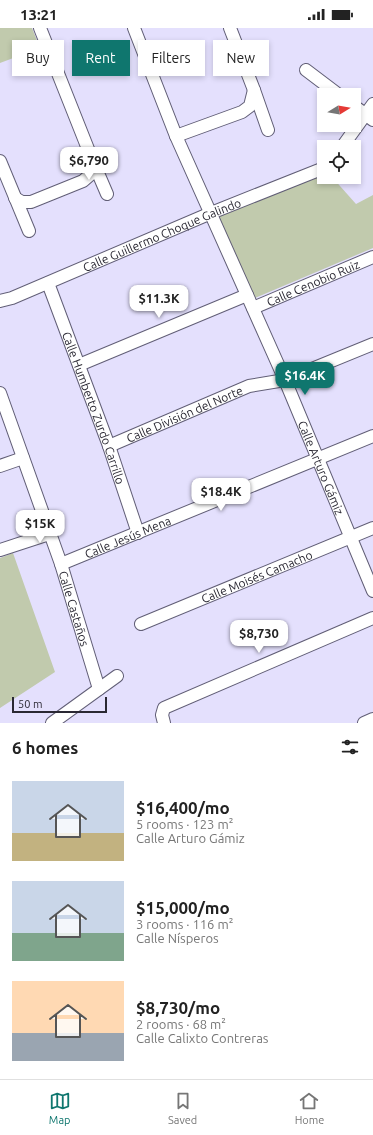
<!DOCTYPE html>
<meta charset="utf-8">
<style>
body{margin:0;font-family:Ubuntu,sans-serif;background:#f2f2f2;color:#222;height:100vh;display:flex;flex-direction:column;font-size:15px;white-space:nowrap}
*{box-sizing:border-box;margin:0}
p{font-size:13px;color:#767676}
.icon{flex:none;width:22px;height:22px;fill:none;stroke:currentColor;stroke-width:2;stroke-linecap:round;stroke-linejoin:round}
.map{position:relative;height:695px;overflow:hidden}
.sheet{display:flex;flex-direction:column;background:#fff;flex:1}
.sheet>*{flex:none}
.guide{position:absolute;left:12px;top:12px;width:349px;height:36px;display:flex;gap:8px}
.needle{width:26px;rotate:79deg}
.fabs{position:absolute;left:317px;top:60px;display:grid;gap:8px}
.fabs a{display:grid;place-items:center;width:44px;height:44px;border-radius:0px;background:#fff;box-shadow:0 2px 6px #0003;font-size:20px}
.scale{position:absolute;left:12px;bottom:10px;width:95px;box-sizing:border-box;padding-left:4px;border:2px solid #2a2833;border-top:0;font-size:11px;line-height:14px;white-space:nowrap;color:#2a2833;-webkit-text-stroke:3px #e4e0fd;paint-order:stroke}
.price{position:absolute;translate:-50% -34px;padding:0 9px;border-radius:8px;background:#fff;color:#222;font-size:13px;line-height:26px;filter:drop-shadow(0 1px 2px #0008)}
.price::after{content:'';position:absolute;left:50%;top:24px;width:12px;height:9px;margin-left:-6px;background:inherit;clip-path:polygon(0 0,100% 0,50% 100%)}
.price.selected{background:#0f766e;color:#fff}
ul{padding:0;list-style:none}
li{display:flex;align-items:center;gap:12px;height:100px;padding:0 12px}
li span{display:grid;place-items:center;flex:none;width:112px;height:80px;border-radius:0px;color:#555}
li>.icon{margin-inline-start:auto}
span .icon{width:48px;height:48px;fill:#fffc;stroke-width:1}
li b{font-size:17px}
h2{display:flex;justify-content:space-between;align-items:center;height:48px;padding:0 12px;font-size:17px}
.chip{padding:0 14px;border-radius:0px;background:#fff;box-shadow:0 2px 6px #0003;font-size:14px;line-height:36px}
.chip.selected{background:#0f766e;color:#fff}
.status{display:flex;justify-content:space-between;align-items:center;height:28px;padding:0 20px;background:#fff;direction:ltr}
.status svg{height:11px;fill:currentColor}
.tab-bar{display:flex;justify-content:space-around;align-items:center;height:56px;border-top:1px solid #e0e0e0;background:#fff;font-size:11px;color:#767676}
.tab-bar a{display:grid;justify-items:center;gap:2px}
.tab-bar .selected{color:#0f766e}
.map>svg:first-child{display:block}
.green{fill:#c1caad}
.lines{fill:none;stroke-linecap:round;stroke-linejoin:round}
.minor-casing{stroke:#615e76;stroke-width:14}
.minor{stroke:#fff;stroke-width:12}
.labels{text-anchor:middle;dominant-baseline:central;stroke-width:3;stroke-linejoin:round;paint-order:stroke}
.street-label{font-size:12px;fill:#2a2833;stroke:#e4e0fd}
</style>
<div class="status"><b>13:21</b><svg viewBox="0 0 49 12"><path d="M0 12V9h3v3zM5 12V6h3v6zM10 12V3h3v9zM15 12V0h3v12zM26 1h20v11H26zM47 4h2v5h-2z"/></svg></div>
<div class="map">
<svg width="373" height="695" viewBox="0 0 373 695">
<rect width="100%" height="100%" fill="#e4e0fd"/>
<!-- green -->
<path class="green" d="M0,0H32L40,20L0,35Z
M324,144V149H332L356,176L373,167V220L255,270L217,186Z
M13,525L55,644L0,680V530Z"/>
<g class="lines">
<!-- minor casing -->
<g class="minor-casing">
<g id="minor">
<path d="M40,0L92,131L107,166"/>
<path id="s1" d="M134,0L176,108L285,352L373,563"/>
<path d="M230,0L254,62L268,102"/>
<path d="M306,42L339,67"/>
<path d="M354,78L373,92"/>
<path d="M176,108L242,84L250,78L254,62"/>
<path d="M342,119L373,76"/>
<path d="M0,133L29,203"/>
<path d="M15,170L22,174H31L83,153L91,146L92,131"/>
<path id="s2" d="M48,255L109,418L138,505"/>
<path id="s3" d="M0,273L12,270L211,185L324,140"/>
<path id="s4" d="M253,280L373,229"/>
<path d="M79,337L247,267"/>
<path id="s5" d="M0,365L61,536L99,661"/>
<path id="s6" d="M109,418L249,358L285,352L373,316"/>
<path d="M0,438L23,430"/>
<path d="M0,522L49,506"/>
<path id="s7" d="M61,536L373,408"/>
<path id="s8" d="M141,596L373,500"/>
<path d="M52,695L117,648"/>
<path d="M164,695L162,687L164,680L373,590"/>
<path d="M364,695L373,691"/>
</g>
</g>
<!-- minor -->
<use href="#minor" class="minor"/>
</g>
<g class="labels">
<!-- street labels -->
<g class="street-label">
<text stroke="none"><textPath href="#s3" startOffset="175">Calle Guillermo Choque Galindo</textPath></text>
<text stroke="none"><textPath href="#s4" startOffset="65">Calle Cenobio Ruiz</textPath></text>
<text stroke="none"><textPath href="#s2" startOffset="133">Calle Humberto Zurdo Carrillo</textPath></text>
<text stroke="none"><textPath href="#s6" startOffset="82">Calle División del Norte</textPath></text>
<text stroke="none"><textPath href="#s1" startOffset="478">Calle Arturo Gámiz</textPath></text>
<text stroke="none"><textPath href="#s7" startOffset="72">Calle Jesús Mena</textPath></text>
<text stroke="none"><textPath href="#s8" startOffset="125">Calle Moisés Camacho</textPath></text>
<text stroke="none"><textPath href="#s5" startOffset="228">Calle Castaños</textPath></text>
</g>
</g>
</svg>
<div class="fabs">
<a><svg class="needle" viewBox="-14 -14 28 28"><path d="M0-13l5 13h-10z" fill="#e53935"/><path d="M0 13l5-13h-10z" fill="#767676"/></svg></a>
<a><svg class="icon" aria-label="locate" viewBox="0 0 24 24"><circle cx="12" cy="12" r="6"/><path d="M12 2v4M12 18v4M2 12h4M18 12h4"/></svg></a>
</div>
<div class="scale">50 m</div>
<b class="price" style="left:89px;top:153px">$6,790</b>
<b class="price" style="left:159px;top:291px">$11.3K</b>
<b class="price selected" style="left:305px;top:368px">$16.4K</b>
<b class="price" style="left:221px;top:484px">$18.4K</b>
<b class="price" style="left:40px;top:516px">$15K</b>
<b class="price" style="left:259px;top:626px">$8,730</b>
<div class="guide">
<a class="chip">Buy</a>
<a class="chip selected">Rent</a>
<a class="chip">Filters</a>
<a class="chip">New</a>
</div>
</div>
<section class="sheet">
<h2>6 homes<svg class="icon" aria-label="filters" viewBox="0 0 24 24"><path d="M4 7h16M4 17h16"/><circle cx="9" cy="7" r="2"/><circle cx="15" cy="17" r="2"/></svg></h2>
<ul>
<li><span style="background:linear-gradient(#c9d6e8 65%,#c2b280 0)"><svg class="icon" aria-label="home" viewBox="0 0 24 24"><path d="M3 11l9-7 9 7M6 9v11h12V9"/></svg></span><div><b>$16,400/mo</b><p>5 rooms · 123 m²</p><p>Calle Arturo Gámiz</p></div></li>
<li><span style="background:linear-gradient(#c9d6e8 65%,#7fa58c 0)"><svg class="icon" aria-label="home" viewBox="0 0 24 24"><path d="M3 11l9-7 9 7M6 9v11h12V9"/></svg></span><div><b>$15,000/mo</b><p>3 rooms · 116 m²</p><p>Calle Nísperos</p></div></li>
<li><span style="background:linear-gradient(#ffd9b3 65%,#9aa5b1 0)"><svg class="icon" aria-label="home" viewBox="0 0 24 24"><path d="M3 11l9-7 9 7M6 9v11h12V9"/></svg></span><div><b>$8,730/mo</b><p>2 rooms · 68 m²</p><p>Calle Calixto Contreras</p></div></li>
</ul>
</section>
<nav class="tab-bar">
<a class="selected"><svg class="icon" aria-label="map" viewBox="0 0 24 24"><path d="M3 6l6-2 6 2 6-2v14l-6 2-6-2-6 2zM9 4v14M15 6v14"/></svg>Map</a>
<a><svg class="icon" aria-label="saved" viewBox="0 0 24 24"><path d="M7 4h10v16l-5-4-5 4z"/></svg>Saved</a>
<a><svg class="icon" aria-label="home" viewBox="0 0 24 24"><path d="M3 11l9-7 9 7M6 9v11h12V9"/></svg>Home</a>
</nav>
